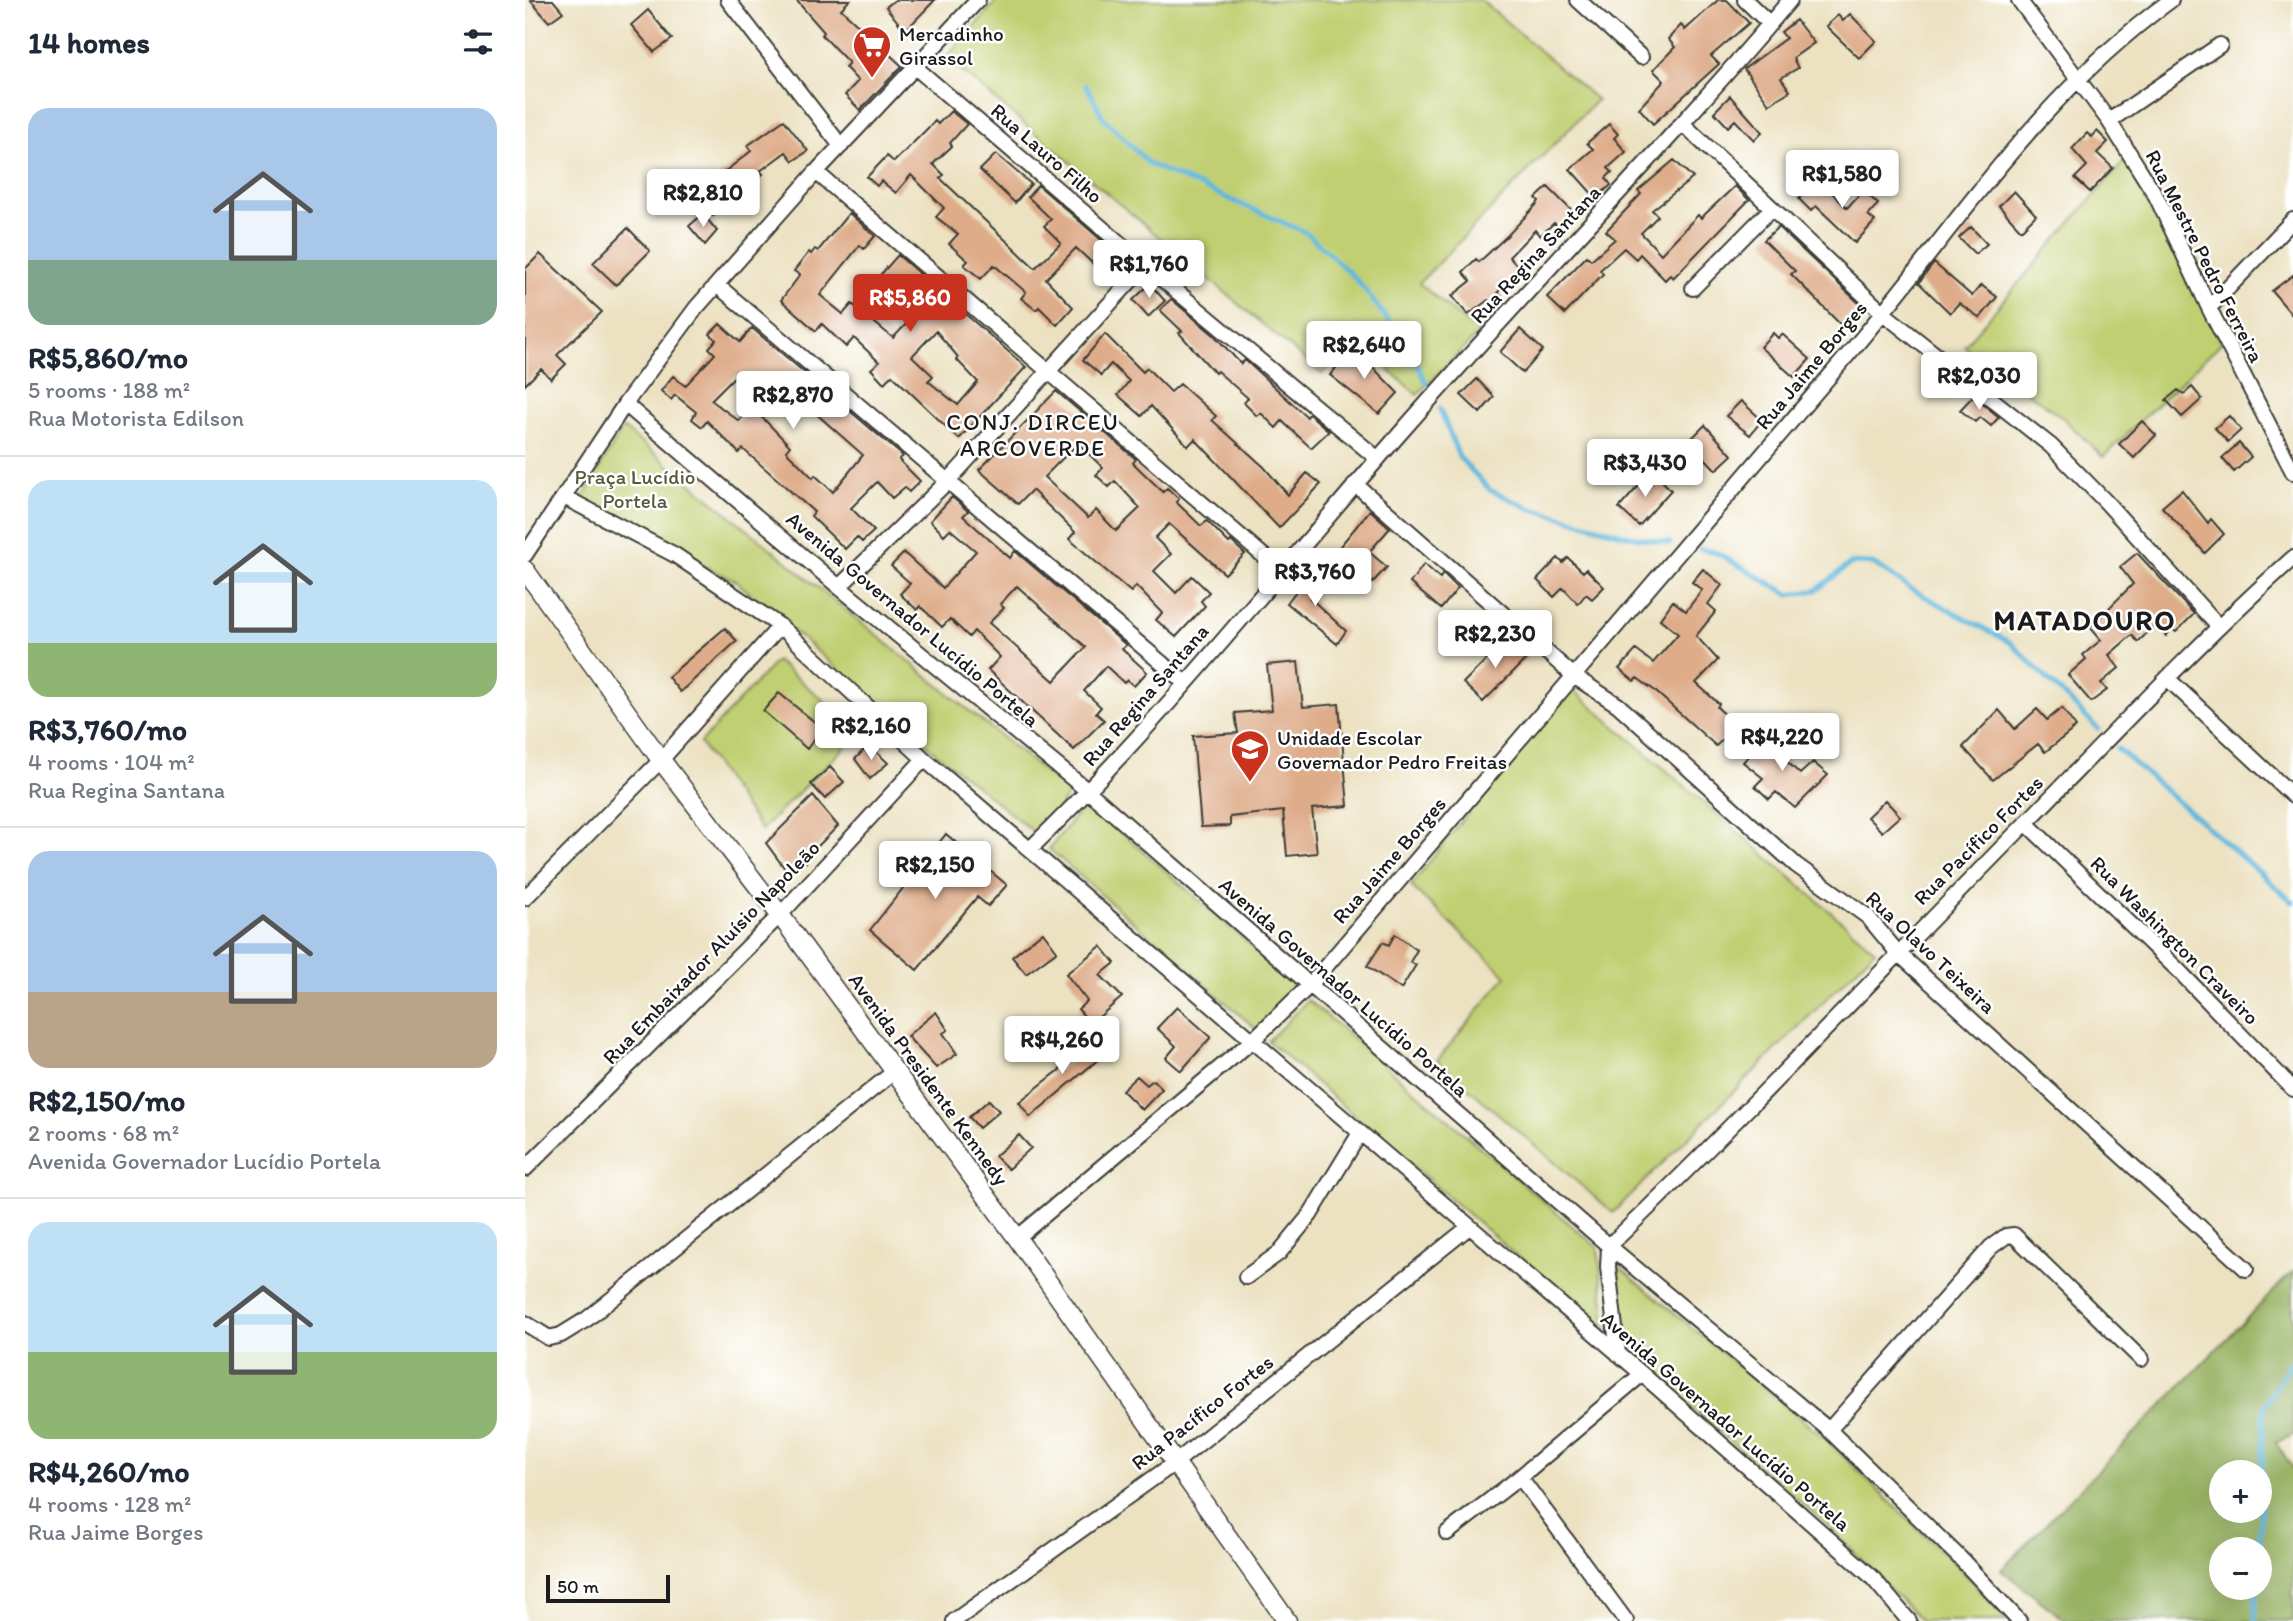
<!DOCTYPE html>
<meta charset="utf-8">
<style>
body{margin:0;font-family:Itim,sans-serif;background:#f6f6f7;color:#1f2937;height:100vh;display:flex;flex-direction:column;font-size:26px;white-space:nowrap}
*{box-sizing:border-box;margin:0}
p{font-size:23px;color:#747a83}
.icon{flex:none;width:38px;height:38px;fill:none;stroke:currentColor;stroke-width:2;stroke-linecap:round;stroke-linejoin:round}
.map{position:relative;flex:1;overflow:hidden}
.side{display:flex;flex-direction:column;background:#fff;width:525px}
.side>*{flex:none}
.controls{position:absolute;left:1684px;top:1460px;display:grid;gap:14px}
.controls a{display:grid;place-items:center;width:63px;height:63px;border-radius:50%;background:#fff;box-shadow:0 7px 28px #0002;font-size:35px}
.scale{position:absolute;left:21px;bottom:18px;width:124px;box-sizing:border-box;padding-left:7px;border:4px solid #1c1c1c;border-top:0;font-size:19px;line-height:24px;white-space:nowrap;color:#1c1c1c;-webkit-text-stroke:5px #fff;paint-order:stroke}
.price{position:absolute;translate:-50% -60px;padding:0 16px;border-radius:7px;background:#fff;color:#222;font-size:23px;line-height:46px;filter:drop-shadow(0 2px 4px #0008)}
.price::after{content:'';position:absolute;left:50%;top:42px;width:21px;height:16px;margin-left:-10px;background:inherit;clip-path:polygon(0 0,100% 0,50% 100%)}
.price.current{background:#c8321e;color:#fff}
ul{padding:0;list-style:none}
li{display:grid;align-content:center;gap:14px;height:371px;padding:0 28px}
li+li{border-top:2px solid #e0e1e3}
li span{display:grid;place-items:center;height:217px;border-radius:21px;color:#555}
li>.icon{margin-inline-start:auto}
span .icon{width:126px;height:126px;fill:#fffc;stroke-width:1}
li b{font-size:30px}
h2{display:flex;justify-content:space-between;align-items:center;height:84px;padding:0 28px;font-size:30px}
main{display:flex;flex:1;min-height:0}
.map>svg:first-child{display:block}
.green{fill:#c0cf71;stroke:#6e7646;stroke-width:2}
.forest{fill:#98b263;stroke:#5a6740;stroke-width:2;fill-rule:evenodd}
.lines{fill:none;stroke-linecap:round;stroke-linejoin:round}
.stream{stroke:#60b8dd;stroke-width:5}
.building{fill:#deac89;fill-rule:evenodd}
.minor-casing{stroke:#3b3a35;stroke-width:18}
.tertiary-casing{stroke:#3b3a35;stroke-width:21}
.minor{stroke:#fff;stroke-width:14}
.tertiary{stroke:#fff;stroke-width:18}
.labels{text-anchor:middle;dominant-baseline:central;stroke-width:5;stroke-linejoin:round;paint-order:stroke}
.poi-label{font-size:21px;fill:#1c1c1c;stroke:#fff;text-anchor:start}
.street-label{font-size:21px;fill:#1c1c1c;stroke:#fff}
.park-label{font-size:21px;fill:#555b3a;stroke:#fff}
.neighbourhood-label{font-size:23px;letter-spacing:2px;fill:#1c1c1c;stroke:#fff}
.district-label{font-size:28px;font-weight:bold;letter-spacing:2px;fill:#1c1c1c;stroke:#fff}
</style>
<main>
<section class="side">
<h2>14 homes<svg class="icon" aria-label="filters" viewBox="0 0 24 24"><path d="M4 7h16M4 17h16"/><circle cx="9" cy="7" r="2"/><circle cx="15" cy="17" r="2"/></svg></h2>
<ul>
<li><span style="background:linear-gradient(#a9c7e8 70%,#7fa58c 0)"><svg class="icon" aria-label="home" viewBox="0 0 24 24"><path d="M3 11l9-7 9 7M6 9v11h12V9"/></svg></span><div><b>R$5,860/mo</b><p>5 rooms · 188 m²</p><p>Rua Motorista Edilson</p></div></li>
<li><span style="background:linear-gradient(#bfe0f5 75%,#8fb573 0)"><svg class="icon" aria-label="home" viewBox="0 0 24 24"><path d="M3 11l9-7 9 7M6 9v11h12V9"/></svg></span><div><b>R$3,760/mo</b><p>4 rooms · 104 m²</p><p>Rua Regina Santana</p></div></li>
<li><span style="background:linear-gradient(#a9c7e8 65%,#b9a48a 0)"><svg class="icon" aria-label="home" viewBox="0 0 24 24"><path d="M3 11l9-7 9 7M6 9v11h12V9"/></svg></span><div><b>R$2,150/mo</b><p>2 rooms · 68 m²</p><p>Avenida Governador Lucídio Portela</p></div></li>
<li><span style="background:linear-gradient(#bfe0f5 60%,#8fb573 0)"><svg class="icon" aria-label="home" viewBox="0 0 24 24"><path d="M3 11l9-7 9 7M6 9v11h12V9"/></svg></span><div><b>R$4,260/mo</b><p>4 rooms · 128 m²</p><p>Rua Jaime Borges</p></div></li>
</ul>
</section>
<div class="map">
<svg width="1768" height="1621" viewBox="0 0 1768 1621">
<rect width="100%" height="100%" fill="#fff"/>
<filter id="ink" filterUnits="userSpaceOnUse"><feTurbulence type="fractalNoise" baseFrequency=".0143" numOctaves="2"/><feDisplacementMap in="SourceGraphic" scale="14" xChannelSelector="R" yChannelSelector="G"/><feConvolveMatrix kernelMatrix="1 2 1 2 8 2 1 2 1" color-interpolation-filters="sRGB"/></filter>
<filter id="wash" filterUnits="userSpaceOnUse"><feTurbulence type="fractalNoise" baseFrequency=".00686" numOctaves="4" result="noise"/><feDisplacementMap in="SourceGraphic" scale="28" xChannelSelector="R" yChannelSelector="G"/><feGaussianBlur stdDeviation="1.57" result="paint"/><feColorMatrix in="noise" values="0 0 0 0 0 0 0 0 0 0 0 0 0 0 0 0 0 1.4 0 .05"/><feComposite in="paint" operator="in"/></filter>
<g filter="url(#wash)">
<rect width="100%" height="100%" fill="#ece2c2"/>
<!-- green -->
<path class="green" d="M473,0H956L1072,100L894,283L954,333L892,395L830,340L797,374L421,58Z
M1600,160L1629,204L1696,343L1578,457L1538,418L1439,346Z
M98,428L544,792L516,838L378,726L211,581L54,505Z
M251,661L336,731L236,830L175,743Z
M1042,685L1350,950L1088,1213L912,1061L981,976L886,886Z
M562,802L772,986L736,1033L524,849Z
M783,1000L1073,1248L1082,1334L743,1041Z
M1093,1266L1298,1437L1443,1577L1483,1621H1397L1302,1525L1103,1352Z"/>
<!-- forest -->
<path class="forest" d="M1768,1271V1435L1751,1443L1768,1469V1621H1541L1476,1570ZM1696,1472H1734V1510H1696ZM1696,1549H1734V1587H1696Z"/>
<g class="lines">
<!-- stream -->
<path class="stream" d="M561,85L578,117L624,164L782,233L832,280L883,346L902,384
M915,409L934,457L965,490L1004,508L1104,536L1145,543
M1175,549L1190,552L1265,595L1292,590L1326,563L1349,564L1386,589L1486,643L1573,729
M1592,748L1768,902
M1734,1558L1739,1407L1768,1359
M1730,1621L1731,1587"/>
</g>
<g id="blocks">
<!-- building -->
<path class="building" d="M5,0H28L38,12L24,22Z
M271,0H325L316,9L377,66L335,110L320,95L333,81L320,67L324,63L297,35L299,32Z
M370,0H410L380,31L361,7Z
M1193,0H1202L1224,23L1186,56L1194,64L1128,124L1114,108L1139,81L1128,70L1150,47L1143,39L1156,25L1160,30Z
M123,10L147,39L129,52L106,25Z
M1325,14L1351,41L1334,58L1301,26L1313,15L1318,21Z
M1271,20L1289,43L1268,58L1273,68L1256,78L1265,91L1244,104L1219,69L1261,38L1256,32Z
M1205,96L1237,132L1229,140L1210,120L1203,127L1189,112Z
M426,111L442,124L425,143L427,146L408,164L419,175L415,178L510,268L536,243L519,226L526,219L503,197L513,185L596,257L579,274L551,248L521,279L548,307L532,325L514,307L511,310L496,298L501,292L469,265L456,279L439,265L443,261L424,244L433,234L411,217L419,208L386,175L371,193L356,181L352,186L342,177L362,156L369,162L410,121L413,124Z
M259,120L283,151L268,161L261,152L235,171L238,174L188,216L170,195L226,151L222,146Z
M1084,124L1093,134L1089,138L1101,152L1083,168L1087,172L1081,178L1086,185L1071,198L1045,169L1068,149L1062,143Z
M1572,131L1583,142L1572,153L1588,168L1565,192L1550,178L1562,166L1547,149L1562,133L1567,137Z
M471,154L506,184L490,203L455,170Z
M1149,160L1168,178L1127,210L1133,216L1116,233L1136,254L1173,215L1176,218L1210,186L1224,200L1148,278L1145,275L1140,280L1115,254L1111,259L1099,248L1075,270L1078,274L1040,314L1022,297L1062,256L1066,260L1090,239L1081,231L1116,194L1113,191Z
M1294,179L1322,208L1338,190L1353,204L1343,215L1350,221L1330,243L1291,206L1286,211L1274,199Z
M1023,187L1049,213L1034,228L1029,223L1015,236L1010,230L984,257L996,270L973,292L978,298L969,306L963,300L943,315L927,296L946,281L938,272L951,259L954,262L983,235L1011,205L1014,201L1011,198Z
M1489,191L1511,215L1496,230L1474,206Z
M324,213L350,236L339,249L335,245L295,295L318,314L327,304L368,338L390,315L350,281L373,255L501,367L434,439L367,375L359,383L346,369L354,362L329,338L321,347L297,324L291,331L256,300L275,275L269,271L284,252L286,254L290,249L293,251ZM411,331L433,357L431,359L453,382L433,405L403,381L408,376L387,356Z
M178,214L192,231L180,245L164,226Z
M1253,227L1336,305L1315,324L1266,274L1270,271L1239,240Z
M1446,227L1462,244L1450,254L1434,238Z
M103,228L125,251L91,285L68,263Z
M15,254L77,312L32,355L41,364L26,379L16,369L0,385V269Z
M1409,263L1447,296L1456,285L1472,297L1455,318L1434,303L1425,313L1394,283Z
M1768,275V316L1747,291Z
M625,284L640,301L623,317L608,300Z
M646,299L689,335L716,364L720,360L782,417L784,414L804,431L786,448L757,421L751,428L736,413L732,416L719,403L723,398L692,371L690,373L654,333L657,331L635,310Z
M195,324L215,342L227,328L378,456L374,460L395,481L384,492L380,487L367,498L352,482L326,508L349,531L337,542L332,537L320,549L286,516L289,512L218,449L214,453L182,421L177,427L167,419L171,412L150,395L146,400L136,391L148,376L160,386L190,354L184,348L191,340L185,334ZM211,375L241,404L254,393L265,403L271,396L338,455L308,492L290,475L288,478L261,451L265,446L227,407L214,421L186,400Z
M995,329L1018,350L998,373L975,352Z
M1248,333L1253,338L1257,334L1285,359L1269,377L1235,347Z
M580,334L618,372L622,368L646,392L655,384L691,416L687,420L739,467L763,495L782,473L796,484L754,528L670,439L663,446L626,406L617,416L593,395L604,381L586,364L576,375L558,360Z
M828,347L873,393L854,414L805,375Z
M952,379L969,397L955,413L936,395Z
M1667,387L1677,399L1657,417L1641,400L1653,390L1659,394Z
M531,391L611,459L608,463L638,492L642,488L654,499L651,502L676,526L682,521L704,543L706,541L720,554L700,574L644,524L630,538L646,554L629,571L651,593L667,576L684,592L676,601L680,606L651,637L631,620L637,613L611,586L606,592L544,539L550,532L507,490L493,504L454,470ZM553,443L578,468L571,475L584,487L590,481L615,508L591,531L571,510L563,518L519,477Z
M1448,396L1474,417L1466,426L1455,417L1450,422L1435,410Z
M1216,401L1237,420L1225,435L1201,416Z
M1704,416L1716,430L1703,442L1690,428Z
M1617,421L1631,435L1609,458L1594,444Z
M1180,425L1207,455L1191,470L1164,441Z
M1714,443L1726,457L1709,472L1697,458Z
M1127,471L1146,490L1114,526L1094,508Z
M1657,490L1683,523L1686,519L1699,534L1680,553L1637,507Z
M427,497L443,511L438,516L485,558L490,551L601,645L597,649L622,672L609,686L602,680L599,683L581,666L559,691L576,707L571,713L579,720L549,750L463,670L475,657L449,631L444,637L425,619L417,627L395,606L392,610L375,594L385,583L366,566L379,553L418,588L451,551L425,529L419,535L405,521ZM492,586L561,647L529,681L464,623L479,608L475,604Z
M845,510L865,528L844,552L862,567L847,583L811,551Z
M1612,553L1669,614L1651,632L1647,629L1641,636L1630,625L1613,642L1607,635L1584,655L1594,668L1576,683L1582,690L1566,702L1543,675L1561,659L1558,655L1576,640L1565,627L1608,584L1595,567Z
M1033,558L1038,563L1043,558L1058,572L1061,569L1079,587L1067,599L1061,594L1053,604L1038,588L1029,597L1012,580Z
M899,564L915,578L918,574L933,588L916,609L885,583Z
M1178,569L1197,585L1183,604L1191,611L1171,636L1193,660L1171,683L1194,704L1192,707L1212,726L1191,746L1129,690L1112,678L1109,681L1094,669L1111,650L1128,663L1153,634L1135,619L1148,601L1161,611L1177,590L1167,582Z
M787,570L800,580L785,598L821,631L812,644L762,603Z
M200,628L212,641L155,692L143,677Z
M983,638L1002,658L958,702L938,683Z
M773,662L778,707L814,704L823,806L787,809L792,853L762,856L758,811L705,817V826L676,827L668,736L713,733L710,713L747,710L742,665Z
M254,693L297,728L282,749L238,711Z
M1537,708L1551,727L1520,752L1513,744L1468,780L1438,747L1474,710L1490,729L1512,709L1522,720Z
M1249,735L1260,745L1253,753L1275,774L1288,762L1303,775L1270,808L1251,792L1244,799L1230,786L1238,778L1218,762L1239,738L1243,741Z
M344,745L363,763L345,779L330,759Z
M305,767L319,782L300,799L286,784Z
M288,796L313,826L279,860L281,862L263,873L241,843Z
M1360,800L1375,816L1357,832L1342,817Z
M421,834L482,885L463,906L452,897L392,970L345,930Z
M518,932L532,951L501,974L487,957Z
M870,934L892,950L885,962L891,965L876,989L842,966L858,942L864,945Z
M576,946L590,963L575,975L597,997L566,1024L553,1009L562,1001L541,974Z
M652,1007L686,1037L656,1071L641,1058L651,1046L632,1028Z
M411,1012L423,1030L418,1033L432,1054L411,1068L382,1036Z
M560,1037L576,1057L505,1117L494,1102L546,1061L540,1052Z
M612,1076L622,1085L628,1080L637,1089L617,1110L597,1090Z
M464,1100L474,1111L454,1128L444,1117Z
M494,1135L506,1148L483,1169L470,1156Z"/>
</g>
</g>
<g filter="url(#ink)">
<use href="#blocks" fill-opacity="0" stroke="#3b3a35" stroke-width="2"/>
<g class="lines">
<!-- minor casing -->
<g class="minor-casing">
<path id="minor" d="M203,0L316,146
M1053,0L1116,57
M1220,0L1245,24
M1494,0L1584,121L1631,196L1684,308L1768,472
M390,67L620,265L853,459
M1584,121L1695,45
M1158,124L1358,313L1526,446L1581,502L1693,626
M291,172L756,571
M192,285L659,682
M1168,288L1246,209
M1684,308L1768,220
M100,404L314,587L564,792L1084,1246L1304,1430L1435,1558L1494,1621
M830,484L1050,677L1093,705L1271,865L1343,917L1372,952L1721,1269
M39,497L150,555L255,626L399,759L1117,1374L1346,1576L1384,1621
M0,555L100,404L171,308L291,172L453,0
M314,587L424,480L620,265
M1642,678L1768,796
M1501,823L1655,972L1768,1089
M505,849C639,719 755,570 878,430C1005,285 1141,147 1265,0
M0,898L136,760L255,626
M0,1169L255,915L399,759
M492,1238L728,1040L785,985C968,772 1150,558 1332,344C1434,222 1515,95 1646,0
M721,1277L754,1253L785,1215L835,1133
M0,1323L24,1338L36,1335L62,1319L370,1071
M1093,1354L1083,1267L1084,1246C1227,1109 1362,964 1501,823C1589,733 1674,642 1768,558
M1304,1430L1466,1247L1481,1236L1489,1235L1616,1359
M922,1533L995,1477
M429,1621L651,1462L944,1227
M1101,1621L995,1477L1117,1374"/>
</g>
<!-- tertiary casing -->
<g class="tertiary-casing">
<path id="tertiary" d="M0,570L136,760L255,915L492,1238L762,1621"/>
</g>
<!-- minor -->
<use href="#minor" class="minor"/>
<!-- tertiary -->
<use href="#tertiary" class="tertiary"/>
</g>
</g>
<!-- icons -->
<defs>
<g id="supermarket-pin" transform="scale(2.0125)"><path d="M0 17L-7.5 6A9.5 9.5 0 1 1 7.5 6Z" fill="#c8321e" stroke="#fff"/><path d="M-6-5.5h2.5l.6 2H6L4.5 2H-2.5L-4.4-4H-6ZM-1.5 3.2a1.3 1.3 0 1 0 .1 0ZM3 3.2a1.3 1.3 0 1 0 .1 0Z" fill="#fff"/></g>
<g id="school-pin" transform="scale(2.0125)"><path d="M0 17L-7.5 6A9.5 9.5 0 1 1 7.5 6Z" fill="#c8321e" stroke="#fff"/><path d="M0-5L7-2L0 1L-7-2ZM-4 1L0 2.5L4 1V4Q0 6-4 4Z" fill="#fff"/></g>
</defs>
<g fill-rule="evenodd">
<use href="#supermarket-pin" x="347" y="45"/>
<use href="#school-pin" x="725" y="749"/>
</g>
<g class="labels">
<!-- poi labels -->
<g class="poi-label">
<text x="374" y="33">Mercadinho<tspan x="374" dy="24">Girassol</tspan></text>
<text x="752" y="737">Unidade Escolar<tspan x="752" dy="24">Governador Pedro Freitas</tspan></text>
</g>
<!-- street labels -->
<g class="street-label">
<text transform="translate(522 153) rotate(41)">Rua Lauro Filho</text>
<text transform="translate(1010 254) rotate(-47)">Rua Regina Santana</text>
<text transform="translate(1680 256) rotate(63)">Rua Mestre Pedro Ferreira</text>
<text transform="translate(1286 365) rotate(-50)">Rua Jaime Borges</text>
<text transform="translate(388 619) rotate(40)">Avenida Governador Lucídio Portela</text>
<text transform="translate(620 695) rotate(-49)">Rua Regina Santana</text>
<text transform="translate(1453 840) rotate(-45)">Rua Pacífico Fortes</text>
<text transform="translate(864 860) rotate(-49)">Rua Jaime Borges</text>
<text transform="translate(1650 940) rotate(45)">Rua Washington Craveiro</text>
<text transform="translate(186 952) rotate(-46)">Rua Embaixador Aluísio Napoleão</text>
<text transform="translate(1406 952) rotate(43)">Rua Olavo Teixeira</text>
<text transform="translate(819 987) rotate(41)">Avenida Governador Lucídio Portela</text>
<text transform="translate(404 1079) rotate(54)">Avenida Presidente Kennedy</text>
<text transform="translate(677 1412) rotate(-38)">Rua Pacífico Fortes</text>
<text transform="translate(1201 1421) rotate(41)">Avenida Governador Lucídio Portela</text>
</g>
<!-- park labels -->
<g class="park-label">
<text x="110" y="476">Praça Lucídio<tspan x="110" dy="24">Portela</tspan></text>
</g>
<!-- neighbourhood labels -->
<g class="neighbourhood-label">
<text x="508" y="422">CONJ. DIRCEU<tspan x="508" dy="26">ARCOVERDE</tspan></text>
</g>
<!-- district labels -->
<g class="district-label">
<text x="1560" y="620">MATADOURO</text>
</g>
</g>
</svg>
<div class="controls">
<a>+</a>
<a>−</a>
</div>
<div class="scale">50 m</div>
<b class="price" style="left:1317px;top:210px">R$1,580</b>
<b class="price" style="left:178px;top:229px">R$2,810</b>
<b class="price" style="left:624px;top:300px">R$1,760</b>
<b class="price current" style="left:385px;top:334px">R$5,860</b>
<b class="price" style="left:839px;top:381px">R$2,640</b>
<b class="price" style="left:1454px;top:412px">R$2,030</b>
<b class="price" style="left:268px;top:431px">R$2,870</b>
<b class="price" style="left:1120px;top:499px">R$3,430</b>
<b class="price" style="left:790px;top:608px">R$3,760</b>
<b class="price" style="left:970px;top:670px">R$2,230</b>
<b class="price" style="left:346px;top:762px">R$2,160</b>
<b class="price" style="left:1257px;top:773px">R$4,220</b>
<b class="price" style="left:410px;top:901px">R$2,150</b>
<b class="price" style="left:537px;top:1076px">R$4,260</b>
</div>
</main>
